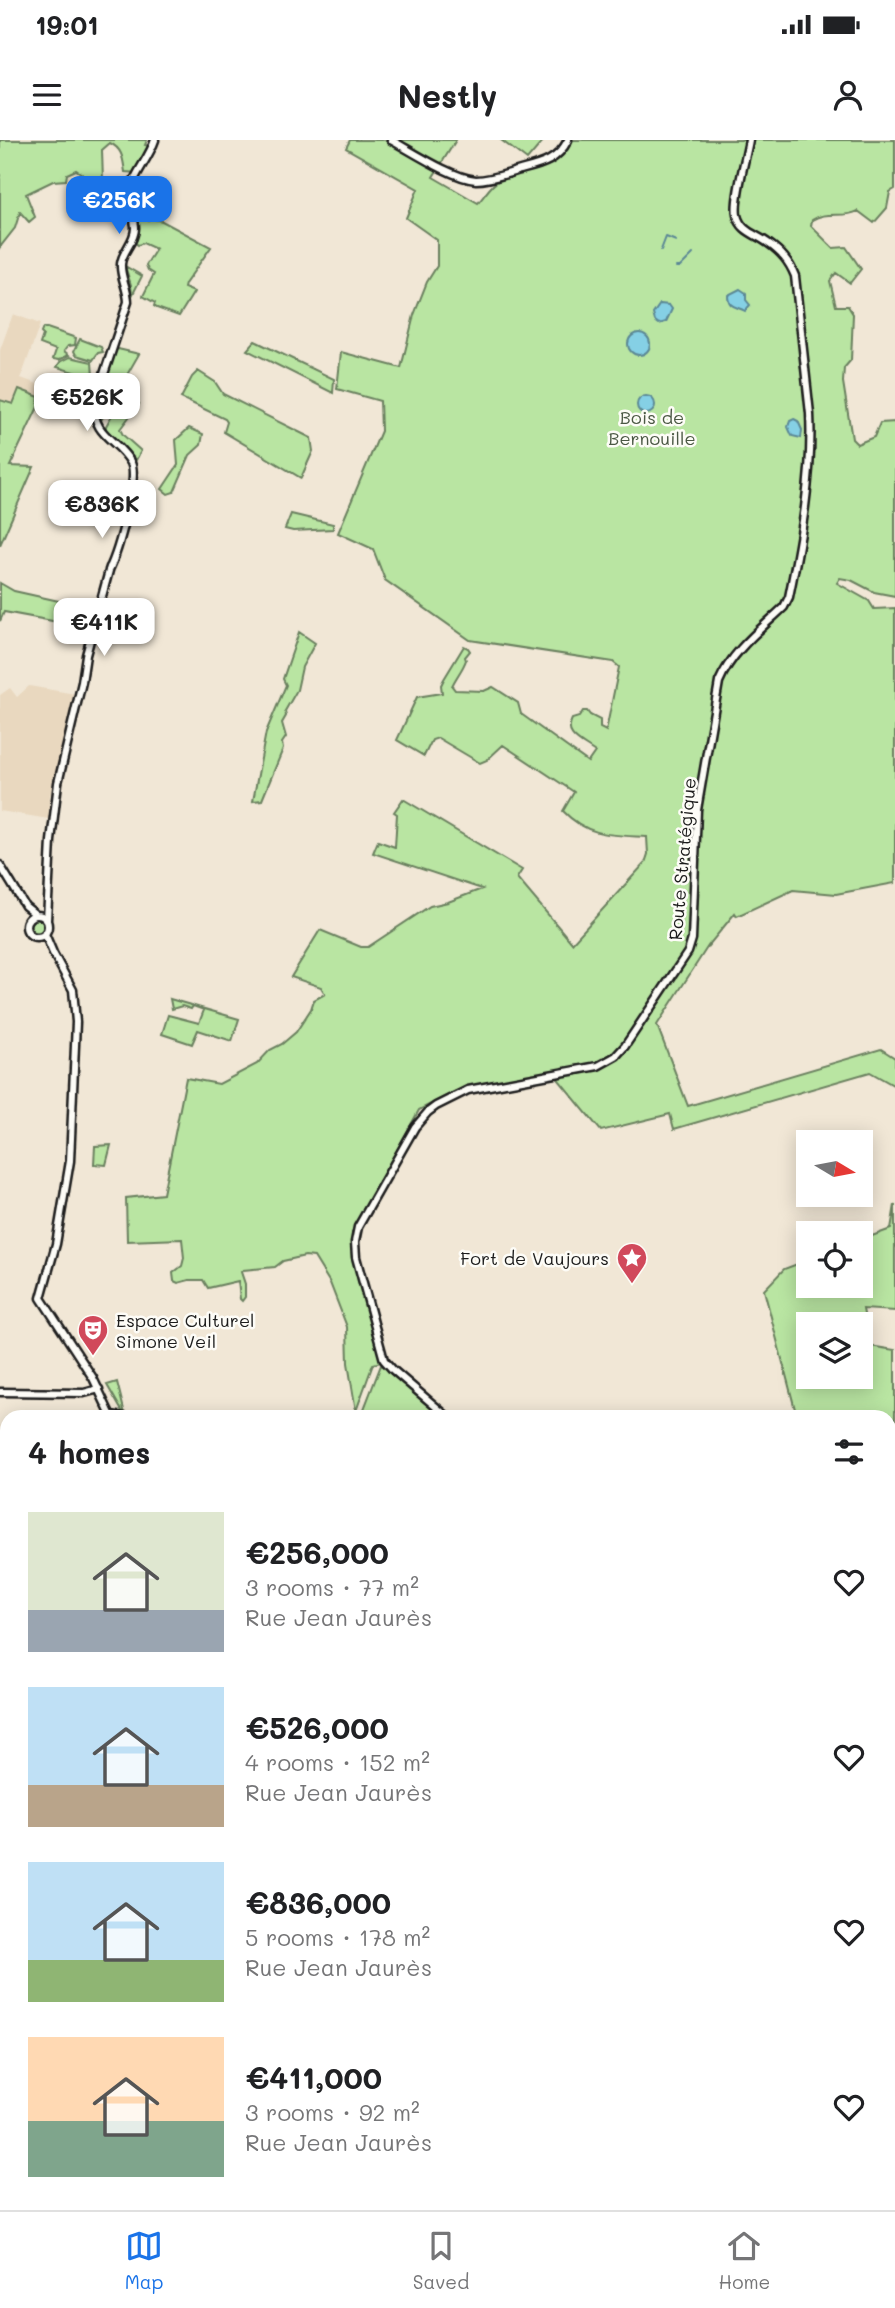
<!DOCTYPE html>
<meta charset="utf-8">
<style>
body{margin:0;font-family:Mali,sans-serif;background:#f6f6f6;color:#202124;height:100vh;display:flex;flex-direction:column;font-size:26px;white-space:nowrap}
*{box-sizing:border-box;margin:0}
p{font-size:23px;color:#757577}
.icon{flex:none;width:38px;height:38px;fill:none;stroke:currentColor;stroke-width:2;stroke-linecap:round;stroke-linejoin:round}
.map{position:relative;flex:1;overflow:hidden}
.drawer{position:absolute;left:0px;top:1270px;width:896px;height:800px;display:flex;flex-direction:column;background:#fff;border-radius:21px 21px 0 0;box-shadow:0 4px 18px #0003}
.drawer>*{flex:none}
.needle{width:46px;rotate:100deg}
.fabs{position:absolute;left:796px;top:990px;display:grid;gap:14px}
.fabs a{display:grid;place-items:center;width:77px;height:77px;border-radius:0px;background:#fff;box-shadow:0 4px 18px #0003;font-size:35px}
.price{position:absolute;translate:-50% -60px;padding:0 16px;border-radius:14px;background:#fff;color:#222;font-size:23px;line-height:46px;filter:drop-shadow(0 2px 4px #0008)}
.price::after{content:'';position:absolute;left:50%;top:42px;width:21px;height:16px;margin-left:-10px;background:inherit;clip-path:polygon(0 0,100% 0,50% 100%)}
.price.active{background:#1a73e8;color:#fff}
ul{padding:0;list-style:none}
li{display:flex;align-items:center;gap:21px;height:175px;padding:0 28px}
li span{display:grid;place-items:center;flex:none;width:196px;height:140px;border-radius:0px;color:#555}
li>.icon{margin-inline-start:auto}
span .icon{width:84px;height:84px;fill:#fffc;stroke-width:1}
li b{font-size:30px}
h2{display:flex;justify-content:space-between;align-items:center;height:84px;padding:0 28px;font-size:30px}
.status{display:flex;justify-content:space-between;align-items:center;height:49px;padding:0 35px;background:#fff;direction:ltr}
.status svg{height:19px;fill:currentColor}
header{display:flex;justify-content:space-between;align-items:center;height:91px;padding:0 28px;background:#fff;font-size:32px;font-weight:700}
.dock{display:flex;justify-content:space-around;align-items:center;height:98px;border-top:2px solid #e0e0e0;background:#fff;font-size:19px;color:#757577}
.dock a{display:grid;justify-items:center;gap:4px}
.dock .active{color:#1a73e8}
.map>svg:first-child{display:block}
.built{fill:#e9d8bf}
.green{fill:#b9e5a2;stroke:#6a805f;stroke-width:2;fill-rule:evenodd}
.water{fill:#85d0e5;stroke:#5b8895;stroke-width:2}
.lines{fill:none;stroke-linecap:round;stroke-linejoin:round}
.stream{stroke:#5b8895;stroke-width:2}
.secondary-casing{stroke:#1c1c1c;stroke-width:11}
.secondary{stroke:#fdfcf7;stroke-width:6}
.labels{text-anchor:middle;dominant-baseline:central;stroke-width:5;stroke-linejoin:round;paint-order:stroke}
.park-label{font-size:18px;fill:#4b5844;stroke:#fdfcf7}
.street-label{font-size:18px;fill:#1c1c1c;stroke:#fdfcf7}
.poi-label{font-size:18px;fill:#1c1c1c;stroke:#fdfcf7;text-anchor:end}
</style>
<div class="status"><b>19:01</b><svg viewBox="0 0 49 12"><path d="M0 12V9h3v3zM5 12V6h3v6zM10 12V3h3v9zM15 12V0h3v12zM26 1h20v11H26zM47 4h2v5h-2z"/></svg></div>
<header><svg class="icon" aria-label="menu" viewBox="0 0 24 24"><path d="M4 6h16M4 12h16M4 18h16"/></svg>Nestly<svg class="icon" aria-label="person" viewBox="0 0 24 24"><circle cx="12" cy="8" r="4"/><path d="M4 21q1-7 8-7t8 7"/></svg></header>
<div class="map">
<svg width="895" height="2070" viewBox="0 0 895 2070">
<rect width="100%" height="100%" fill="#f1e7d6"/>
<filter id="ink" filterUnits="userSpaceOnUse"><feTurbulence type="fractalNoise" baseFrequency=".0143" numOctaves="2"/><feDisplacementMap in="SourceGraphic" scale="14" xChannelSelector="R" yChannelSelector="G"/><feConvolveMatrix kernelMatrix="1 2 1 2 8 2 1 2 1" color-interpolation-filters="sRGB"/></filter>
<g filter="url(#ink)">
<!-- built -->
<path class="built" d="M13,174L40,184L21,238L43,246L39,257L19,249L13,264L0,260V210Z
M29,546L75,554L53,643L49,661V679L0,671V555L10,548L17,557Z"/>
<!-- green -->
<path class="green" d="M0,0H147L145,5L151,6L137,33L125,32C123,20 123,9 110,3L102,10L103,41L84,43L82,34L76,30L67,34L66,40L53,41L26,54L35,77L29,82L20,72L15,88L0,107Z
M350,0H456L433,37L478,63C485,55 492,43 501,39C530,26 555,33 571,0H895V49L890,52L887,68L874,83L858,71C844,79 826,70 812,80L811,86L833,108L846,107L861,129L850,143L836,133L830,141L836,166H848L853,174L851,220L844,228L843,242L852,299L857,304L874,297L880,283L895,282V456L874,452L851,440L840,438L837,443L869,461L874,469L895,468V743L836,754L793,750L737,776L735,773L708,806L657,885L688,966L881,909L895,918V946L870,932L674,989L670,974L601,991L555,935L456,951L419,970L352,1092L354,1123L381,1222L373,1224L356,1271L348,1223L347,1187L330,1143L314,1117L305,1116L283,1121L275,1127L243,1130L241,1132L245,1144V1157L242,1161L240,1159L238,1141L208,1148L203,1140H189L178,1143L174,1141L173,1133L182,1126L184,1118L182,1099L127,1101L126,1058L163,1054L186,938L219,944L257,924L270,910L282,904L296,892L311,869L314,860L325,854L321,847L291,837L320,790L361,807H368L430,766L448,762L482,749L373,713L378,701L395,707L397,674L394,672L403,659L522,730L517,738L572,803L645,723L648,714L647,697C612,695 588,697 563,671L574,652L503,605L487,620L480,623L438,598L432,600L424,616L397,600L417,557L442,553L441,545L444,539L464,506L468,508L470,511L465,517L466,520C463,529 456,537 452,546L455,550L484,551L493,547L518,563L521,574L588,622L595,612C582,602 563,596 572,579L579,577L583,571H587L590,575L600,580V588L606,591L619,527L613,522L470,500L385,440L373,409L338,393L381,291L380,261L337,249L341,212L401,228L414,175L427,142L437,126V100L406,78L418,49L346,8Z
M501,0H544L527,20Z
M150,78L162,81L211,107L185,144L184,148L194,152L179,176L157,168L154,166L155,163L143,156L154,134L148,130L146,125L156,109L143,103L138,105L134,102L136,97L137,79L148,80Z
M125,126L142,136L132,156L131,145Z
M43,188H47L76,198L75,205L68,206L64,211L69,215L59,220L53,219L56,210L40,204L43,195L41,193Z
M80,199L101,207L103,212L98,213L93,220L76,215L74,211Z
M255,201L334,239L333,253L247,210Z
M118,209L139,214L100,282L97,265L116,210Z
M70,217L92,222L93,236L90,237L57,227L60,222Z
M198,231L215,242L223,254L311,298L313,311L301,338L224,292L227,282L225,279L181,258L192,237Z
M19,249L39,257L38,267L10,326L34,327L0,405V260L13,264Z
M124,253L139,264L120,289L123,295L141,311L136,320L106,290V286Z
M189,288L203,294L201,305L190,315L174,352L168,354L162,349L178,325L176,300Z
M291,374L333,384V389L293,391L285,389Z
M0,443L14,451L95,469L90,488L4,472L0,481Z
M108,477L135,484L125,499L104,493L98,487L100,478Z
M299,492L315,503L302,527L297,550L285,571L286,576L282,583L286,597L282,603L283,609L262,660L253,661L266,592L286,545L283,539Z
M28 786a9 9 0 1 1 18 0a9 9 0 1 1-18 0Z
M170,859L239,879L232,901L198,890L192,904L162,894L168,875L199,883L204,870L193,866L191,869L182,866L172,869Z
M111,1005L106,1025L94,1024L95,1006Z
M895,1065V1171L863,1169L870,1206L895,1210V1335L889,1334V1278L797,1277L764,1150L784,1129L808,1120V1146H861V1100L891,1089ZM808,1185H861V1237H808Z
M381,1225L384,1226L443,1277H361Z
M117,1242L125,1274L119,1273L122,1271L107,1245Z
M7,1318V1478L0,1477V1319Z
M0,1519L7,1520V1587L0,1586Z
M895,1619V1865L889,1870V1621Z
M265,2063H331L333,2070H266Z
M647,2063H760V2070H646Z"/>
<!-- water -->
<path class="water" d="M740,149L746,153V160L750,165L745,171C736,166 728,168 728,155Z
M660,164L669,165L672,169L666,182L659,184L655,181L653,174Z
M628 204a11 11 0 1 1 22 0a11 11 0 1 1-22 0Z
M637 265a9 9 0 1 1 18 0a9 9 0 1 1-18 0Z
M794,279L798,281L802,290L801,298L792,296L788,287L790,281Z"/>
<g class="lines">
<!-- stream -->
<path class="stream" d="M661,110L666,97L676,101
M676,127H680L693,114"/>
<!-- secondary casing -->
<g class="secondary-casing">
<path id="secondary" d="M391,0C413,12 452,38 476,40C492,40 508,33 524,29C543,24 558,20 568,0
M109,430C118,412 139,339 131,323C118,299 93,297 94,264L128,162C128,149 120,137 121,124C122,111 135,102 135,88C135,76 126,61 130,50C135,33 149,18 155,0
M0,725L25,766L35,774
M26 786a11 11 0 1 1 22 0a11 11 0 1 1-22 0Z
M47,780L51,701L58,643L82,542L86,515L110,427
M45,794L53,813L73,850L76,882L70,1021L56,1104L41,1158L93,1238L112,1278
M0,1252L84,1253L99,1249
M111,1275L130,1278
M139,1278H175
M449,1278L393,1230L384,1220L356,1117L355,1102L358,1087L415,987L428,972L436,966L468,950L598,926L616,916L625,906L688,812L692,799L697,670L719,542C732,511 760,490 784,467L789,457C801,398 813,334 810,274L795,136C789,121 781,112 768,103C756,94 741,92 737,75C734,58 746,18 749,0
M889,1391L895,1392
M0,1652L7,1639"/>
</g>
<!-- secondary -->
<use href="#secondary" class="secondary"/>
</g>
</g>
<!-- icons -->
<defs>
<g id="sight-pin" transform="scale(1.575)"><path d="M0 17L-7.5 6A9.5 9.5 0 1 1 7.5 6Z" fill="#d1495b" stroke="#fdfcf7"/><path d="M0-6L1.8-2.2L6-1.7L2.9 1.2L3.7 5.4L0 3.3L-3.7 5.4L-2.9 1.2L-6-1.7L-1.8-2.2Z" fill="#fff"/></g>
<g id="theatre-pin" transform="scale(1.575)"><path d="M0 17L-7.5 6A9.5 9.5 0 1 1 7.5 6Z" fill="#d1495b" stroke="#fdfcf7"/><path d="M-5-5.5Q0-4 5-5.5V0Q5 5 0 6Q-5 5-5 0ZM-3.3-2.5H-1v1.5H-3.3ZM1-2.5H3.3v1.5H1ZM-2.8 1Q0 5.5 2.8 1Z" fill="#fff"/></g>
</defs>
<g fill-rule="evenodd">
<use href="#sight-pin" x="632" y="1118"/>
<use href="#theatre-pin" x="93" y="1190"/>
</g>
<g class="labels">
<!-- park labels -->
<g class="park-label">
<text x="652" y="277">Bois de<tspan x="652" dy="21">Bernouille</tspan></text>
</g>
<!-- street labels -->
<g class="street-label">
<text transform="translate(682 719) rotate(-85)">Route Stratégique</text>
</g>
<!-- poi labels -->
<g class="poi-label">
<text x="609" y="1118">Fort de Vaujours</text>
<text x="116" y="1180" text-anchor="start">Espace Culturel<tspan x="116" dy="21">Simone Veil</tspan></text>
</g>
</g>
</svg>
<div class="fabs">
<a><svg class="needle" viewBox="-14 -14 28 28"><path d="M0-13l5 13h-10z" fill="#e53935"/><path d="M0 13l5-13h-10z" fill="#757577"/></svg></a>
<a><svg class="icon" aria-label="locate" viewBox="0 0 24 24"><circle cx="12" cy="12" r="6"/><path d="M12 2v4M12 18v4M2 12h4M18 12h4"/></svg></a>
<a><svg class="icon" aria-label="layers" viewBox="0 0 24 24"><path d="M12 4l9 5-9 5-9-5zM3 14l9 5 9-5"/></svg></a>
</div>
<b class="price active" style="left:119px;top:96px">€256K</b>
<b class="price" style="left:87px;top:293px">€526K</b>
<b class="price" style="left:102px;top:400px">€836K</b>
<b class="price" style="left:104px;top:518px">€411K</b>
<section class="drawer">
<h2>4 homes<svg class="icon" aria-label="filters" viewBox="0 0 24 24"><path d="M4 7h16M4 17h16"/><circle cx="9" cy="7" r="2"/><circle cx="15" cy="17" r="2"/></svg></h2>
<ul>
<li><span style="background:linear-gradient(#dfe7d0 70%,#9aa5b1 0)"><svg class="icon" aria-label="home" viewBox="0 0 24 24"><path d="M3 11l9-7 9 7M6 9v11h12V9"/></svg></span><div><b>€256,000</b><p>3 rooms · 77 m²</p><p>Rue Jean Jaurès</p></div><svg class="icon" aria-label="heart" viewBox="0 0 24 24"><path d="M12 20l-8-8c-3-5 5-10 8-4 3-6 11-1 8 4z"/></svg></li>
<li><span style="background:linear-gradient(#bfe0f5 70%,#b9a48a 0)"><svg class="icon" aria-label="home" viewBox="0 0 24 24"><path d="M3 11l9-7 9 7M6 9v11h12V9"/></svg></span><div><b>€526,000</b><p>4 rooms · 152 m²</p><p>Rue Jean Jaurès</p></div><svg class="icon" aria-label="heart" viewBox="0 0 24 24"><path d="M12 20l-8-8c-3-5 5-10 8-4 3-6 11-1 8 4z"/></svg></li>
<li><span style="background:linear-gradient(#bfe0f5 70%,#8fb573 0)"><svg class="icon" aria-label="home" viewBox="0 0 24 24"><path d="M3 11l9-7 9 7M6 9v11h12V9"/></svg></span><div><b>€836,000</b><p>5 rooms · 178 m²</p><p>Rue Jean Jaurès</p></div><svg class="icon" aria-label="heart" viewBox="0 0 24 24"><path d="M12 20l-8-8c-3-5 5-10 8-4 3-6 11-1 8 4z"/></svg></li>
<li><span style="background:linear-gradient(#ffd9b3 60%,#7fa58c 0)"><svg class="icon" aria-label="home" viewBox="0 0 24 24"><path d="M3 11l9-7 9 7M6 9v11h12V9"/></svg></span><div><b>€411,000</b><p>3 rooms · 92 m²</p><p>Rue Jean Jaurès</p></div><svg class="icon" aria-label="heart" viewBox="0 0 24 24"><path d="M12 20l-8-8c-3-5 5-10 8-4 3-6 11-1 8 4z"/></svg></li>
</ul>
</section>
</div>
<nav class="dock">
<a class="active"><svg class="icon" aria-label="map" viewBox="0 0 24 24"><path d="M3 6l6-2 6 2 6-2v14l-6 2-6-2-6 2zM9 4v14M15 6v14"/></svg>Map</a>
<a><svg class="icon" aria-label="saved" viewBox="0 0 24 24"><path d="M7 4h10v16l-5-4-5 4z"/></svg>Saved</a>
<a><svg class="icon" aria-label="home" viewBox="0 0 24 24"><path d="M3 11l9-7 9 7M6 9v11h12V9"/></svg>Home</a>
</nav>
